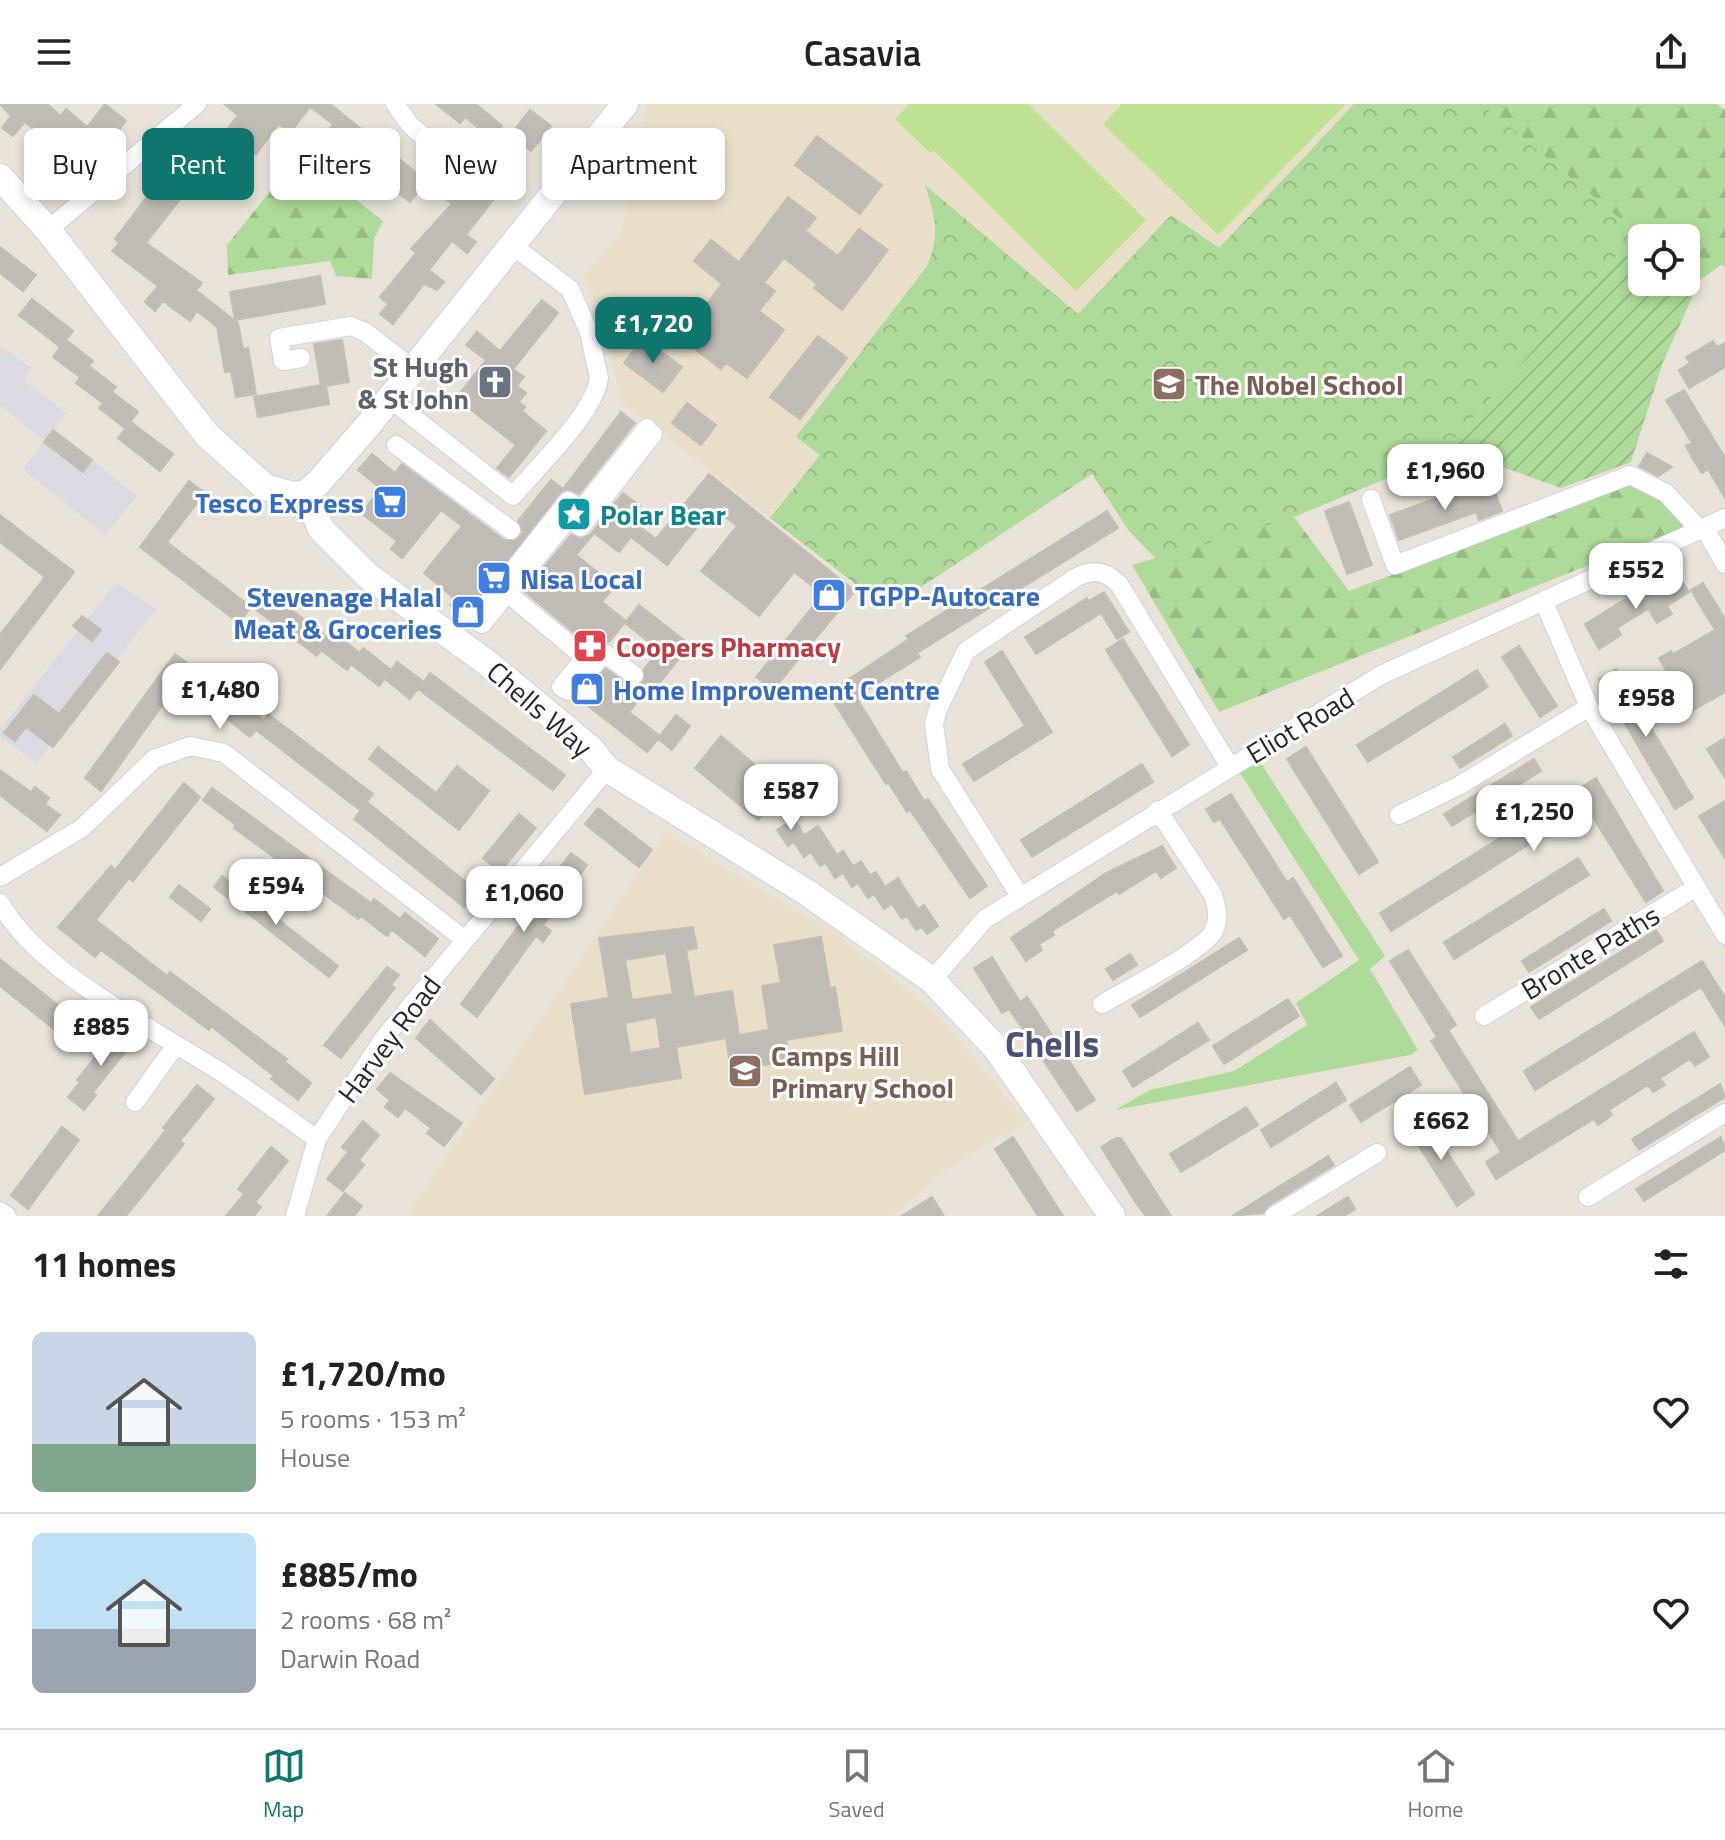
<!DOCTYPE html>
<meta charset="utf-8">
<style>
body{margin:0;font-family:"Titillium Web",sans-serif;background:#f2f2f2;color:#222;height:100vh;display:flex;flex-direction:column;font-size:30px;white-space:nowrap}
*{box-sizing:border-box;margin:0}
p{font-size:26px;color:#767676}
.icon{flex:none;width:44px;height:44px;fill:none;stroke:currentColor;stroke-width:2;stroke-linecap:round;stroke-linejoin:round}
.map{position:relative;height:1112px;overflow:hidden}
.sheet{display:flex;flex-direction:column;background:#fff;flex:1}
.sheet>*{flex:none}
.hud{position:absolute;left:24px;top:24px;width:800px;height:72px;display:flex;gap:16px}
.fabs{position:absolute;left:1628px;top:120px;display:grid;gap:16px}
.fabs a{display:grid;place-items:center;width:72px;height:72px;border-radius:12px;background:#fff;box-shadow:0 4px 12px #0003;font-size:40px}
.price{position:absolute;translate:-50% -68px;padding:0 18px;border-radius:16px;background:#fff;color:#222;font-size:26px;line-height:52px;filter:drop-shadow(0 2px 4px #0008)}
.price::after{content:'';position:absolute;left:50%;top:48px;width:24px;height:18px;margin-left:-12px;background:inherit;clip-path:polygon(0 0,100% 0,50% 100%)}
.price.selected{background:#0f766e;color:#fff}
ul{padding:0;list-style:none}
li{display:flex;align-items:center;gap:24px;height:200px;padding:0 32px}
li+li{border-top:2px solid #e0e0e0}
li span{display:grid;place-items:center;flex:none;width:224px;height:160px;border-radius:12px;color:#555}
li>.icon{margin-inline-start:auto}
span .icon{width:96px;height:96px;fill:#fffc;stroke-width:1}
li b{font-size:34px}
h2{display:flex;justify-content:space-between;align-items:center;height:96px;padding:0 32px;font-size:34px}
.chip{padding:0 28px;border-radius:12px;background:#fff;box-shadow:0 4px 12px #0003;font-size:28px;line-height:72px}
.chip.selected{background:#0f766e;color:#fff}
header{display:flex;justify-content:space-between;align-items:center;height:104px;padding:0 32px;background:#fff;font-size:36px;font-weight:600}
.dock{display:flex;justify-content:space-around;align-items:center;height:112px;border-top:2px solid #e0e0e0;background:#fff;font-size:22px;color:#767676}
.dock a{display:grid;justify-items:center;gap:4px}
.dock .selected{color:#0f766e}
.map>svg:first-child{display:block}
.industrial{fill:#dbd9e1}
.education{fill:#e9dfc9}
.grass{fill:#aedb99}
.forest{fill:url(#forest-firs)}
.park{fill:url(#park-crowns)}
.garden{fill:url(#garden-furrows)}
.pitch{fill:#c0e295}
.building{fill:#c0bcb5;stroke:#c3beb3;stroke-width:2;fill-rule:evenodd}
.lines{fill:none;stroke-linecap:round;stroke-linejoin:round}
.street-casing{stroke:#ced1df;stroke-width:20}
.secondary-casing{stroke:#ced1df;stroke-width:28}
.street{stroke:#fff;stroke-width:18}
.secondary{stroke:#fff;stroke-width:26}
.labels{text-anchor:middle;dominant-baseline:central;stroke-width:6;stroke-linejoin:round;paint-order:stroke}
.worship-label{font-size:28px;font-weight:bold;fill:#5b616d;stroke:#fff;text-anchor:end}
.education-label{font-size:28px;font-weight:bold;fill:#785e54;stroke:#fff;text-anchor:start}
.shop-label{font-size:28px;font-weight:bold;fill:#366cbe;stroke:#fff;text-anchor:start}
.culture-label{font-size:28px;font-weight:bold;fill:#0d838f;stroke:#fff;text-anchor:start}
.health-label{font-size:28px;font-weight:bold;fill:#be3a42;stroke:#fff;text-anchor:start}
.street-label{font-size:28px;fill:#262626;stroke:#fff}
.district-label{font-size:36px;font-weight:bold;fill:#4b5273;stroke:#fff}
</style>
<header><svg class="icon" aria-label="menu" viewBox="0 0 24 24"><path d="M4 6h16M4 12h16M4 18h16"/></svg>Casavia<svg class="icon" aria-label="share" viewBox="0 0 24 24"><path d="M12 15V3M7 8l5-5 5 5M5 13v7h14v-7"/></svg></header>
<div class="map">
<svg width="1725" height="1112" viewBox="0 0 1725 1112">
<defs>
<pattern id="forest-firs" width="22" height="20" patternUnits="userSpaceOnUse" patternTransform="scale(2)"><rect width="22" height="20" fill="#aedb99"/><path d="M5 1l3.5 6h-7zM16 11l3.5 6h-7z" fill="#96bc84"/></pattern>
<pattern id="park-crowns" width="20" height="18" patternUnits="userSpaceOnUse" patternTransform="scale(2)"><rect width="20" height="18" fill="#aedb99"/><path d="M2 6a3 3 0 1 1 6 0M12 15a3 3 0 1 1 6 0" fill="none" stroke="#96bc84"/></pattern>
<pattern id="garden-furrows" width="10" height="10" patternUnits="userSpaceOnUse" patternTransform="scale(2)"><rect width="10" height="10" fill="#aedb99"/><path d="M-1 1l2-2M0 10L10 0M9 11l2-2" fill="none" stroke="#96bc84"/></pattern>
</defs>
<rect width="100%" height="100%" fill="#e8e2d9"/>
<!-- industrial -->
<path class="industrial" d="M0,242L32,264L24,276L66,309L54,326L137,392L105,431L23,365L44,337L0,301Z
M116,479L156,505L36,659L0,632V625Z"/>
<!-- education -->
<path class="education" d="M647,0H1482L1637,129L1438,353L1294,413L1156,455L1129,427L1091,370L888,505L622,299L599,206L583,173L621,129Z
M666,728L837,831L890,871L942,916L1028,1019L984,1041L938,1072L893,1112H407Z"/>
<!-- grass -->
<path class="grass" d="M1260,658L1385,852L1370,865L1418,946L1410,951L1115,1006L1150,986L1234,967L1307,921L1296,899L1359,856L1240,669Z"/>
<!-- forest -->
<path class="forest" d="M1482,0H1717L1725,6V163L1721,161L1700,176L1686,166V134H1643Z
M299,51L383,117L374,135L372,175L336,172L330,157L228,171L227,141Z
M1631,381L1660,394L1687,422L1219,608L1132,461L1294,413L1349,487Z"/>
<!-- park -->
<path class="park" d="M1354,0H1482L1637,129L1438,353L1294,413L1156,455L1129,427L1092,370L888,505L770,414L820,351L796,333L927,162C941,130 935,113 925,81L1078,210L1171,111L1219,144Z"/>
<!-- garden -->
<path class="garden" d="M1637,129L1643,134L1642,178H1686V166L1700,176L1663,258L1631,358L1561,384L1447,343Z"/>
<!-- pitch -->
<path class="pitch" d="M909,0H1028L1146,116L1076,187L933,46L930,49L895,15Z
M1122,0H1346L1218,131L1103,20Z"/>
<!-- building -->
<path class="building" d="M0,0H47L61,12L66,5L87,23L105,0L126,17L109,38L100,31L77,60L25,18L13,32L2,24L11,12Z
M224,0H330L427,77L410,98L384,78L391,68L353,37L346,46L325,30L333,20L310,3L290,29L279,20L256,50L248,44L218,86L212,81L203,92L181,74L202,48L190,39L199,28L215,41L238,11Z
M436,0H476L502,22L492,35L465,13L460,19Z
M530,6L551,22L531,47L511,30Z
M817,32L882,81L860,110L795,61Z
M154,58L188,85L146,139L202,179L196,186L238,219L243,245L248,244L256,290L236,293L231,267L225,268L217,223L197,207L190,217L163,197L155,207L145,198L158,182L112,147L119,139L115,135L158,78L146,69Z
M442,73L469,93L478,82L494,95L466,131L476,138L467,149L452,137L429,166L444,178L437,186L424,180L393,220L380,210L388,200L380,193L416,149L411,145L452,100L432,85Z
M788,93L816,114L805,127L838,152L859,125L888,146L842,206L814,184L817,180L784,154L764,179L775,187L759,207L784,226L747,274L726,259L721,265L687,239L692,232L686,227L722,180L694,157L711,136L739,158Z
M0,143L36,171L23,187L0,169Z
M320,172L325,200L235,216L230,188Z
M32,195L73,227L66,236L93,257L89,262L116,283L112,288L138,308L125,324L99,304L103,299L76,279L80,273L53,253L60,243L19,211Z
M542,196L558,209L513,265L524,273L517,282L526,289L519,298L525,303L522,307L546,327L509,373L497,364L516,341L456,294L486,256L466,241L477,228L500,247Z
M818,232L847,254L800,315L770,293Z
M643,234L682,263L663,288L624,259Z
M342,236L349,278L326,282L329,300L258,313L254,293L321,281L314,240Z
M1713,237L1717,243L1725,239V263L1689,284L1679,266L1690,259L1686,253Z
M1684,286L1725,354V394L1708,365L1702,369L1692,354L1686,342L1692,339L1666,296Z
M687,299L716,321L701,341L672,319Z
M621,308L635,319L579,390L568,385L559,390L464,512L450,501L455,495L424,469L462,422L441,406L402,454L391,445L397,437L361,409L381,385L358,366L372,350L395,369L402,360L504,436L515,437L523,428L518,417L551,376L563,385Z
M131,318L173,350L160,367L118,334Z
M53,326L92,356L83,368L44,338Z
M1647,349L1672,363L1658,372L1639,362Z
M709,370L855,487L773,586L756,573L823,490L794,468L759,512L701,467L737,422L713,403L667,461L631,433L619,448L594,429L576,451L615,482L602,498L626,517L609,538H600L592,544L524,487L571,431L581,435L590,431L623,389L640,402L630,415L656,435Z
M189,377L205,389L167,438L251,503L239,519L140,443Z
M1493,383L1502,407L1479,416L1476,408L1399,436L1390,411L1462,385L1465,393Z
M1349,398L1372,461L1347,470L1325,407Z
M1107,407L1118,424L917,549L920,553L856,593L903,669L906,667L924,697L928,695L987,782L970,794L910,706L907,708L888,678L886,680L828,589L909,535L906,532Z
M0,411L74,468L0,565V531L45,473L0,438Z
M1678,471L1689,488L1667,502L1672,510L1657,519L1648,505L1617,524L1621,531L1599,545L1585,520L1637,488L1641,494Z
M1703,479L1725,515V588L1690,608L1659,554L1671,547L1673,550L1715,526L1691,486Z
M264,485L330,535L334,529L360,549L363,544L391,566L397,558L424,578L430,569L565,671L553,686L418,585L410,595L385,575L389,569L379,582L351,560L347,566L321,546L317,552L251,502Z
M1104,488L1129,528L1117,535L1101,509L1036,550L1025,533L1087,494L1089,497Z
M639,501L690,541L655,585L651,581L629,608L660,632L676,611L690,622L672,646L658,635L647,648L578,594L595,573L606,565L632,583L644,577V565L659,546L625,519Z
M82,512L101,526L92,537L73,522Z
M1123,535L1189,641L1172,652L1106,546Z
M1519,542L1557,602L1540,613L1502,553Z
M1002,547L1052,628L974,677L963,660L1025,622L985,558Z
M107,549L119,558L53,643L26,623L15,637L4,629L34,591L59,610Z
M175,550L264,616L268,610L373,690L360,706L256,626L250,633L179,578L101,687L85,674Z
M1616,565L1693,694L1675,705L1599,575Z
M1477,566L1488,583L1368,658L1357,641Z
M1505,620L1512,632L1460,664L1453,653Z
M721,632L784,685L758,716L695,664Z
M1725,634V674L1707,645Z
M378,643L436,689L457,662L489,687L459,726L369,655Z
M1306,643L1378,758L1359,770L1287,655Z
M1534,655L1541,667L1452,722L1444,710Z
M1142,660L1153,678L1032,753L1021,736Z
M0,666L31,688L35,683L49,694L45,700L60,711L47,727L0,691Z
M1596,674L1663,787L1646,798L1587,704L1391,827L1380,809Z
M184,679L200,693L133,777L129,774L96,816L167,872L170,868L287,955L285,958L311,979L298,996L271,975L274,972L211,922L209,926L101,846L95,853L58,823L111,762L115,766Z
M212,684L371,799L374,795L400,815L405,809L438,835L425,852L392,826L387,832L361,812L358,815L234,724L236,721L203,696Z
M1231,690L1287,778L1293,774L1342,852L1323,863L1290,811L1284,815L1220,715L1214,718L1206,705Z
M1725,697V754L1699,712Z
M367,698L477,787L464,803L354,715Z
M598,704L652,746L639,763L585,720Z
M519,710L536,724L500,768L483,754Z
M794,715L804,731L788,742L777,726Z
M818,722L837,751L843,747L853,762L861,757L870,771L876,768L885,783L898,774L918,805L924,801L938,822L927,830L922,823L916,826L907,812L902,815L892,800L884,805L874,790L868,794L858,779L852,783L843,769L835,774L826,759L820,762L811,748L804,753L794,738Z
M1162,742L1176,764L1161,774L1156,767L1119,790L1117,787L1052,827L1054,831L1039,840L1042,846L1026,857L1011,834L1106,769Z
M571,749L587,761L543,821L551,827L543,838L536,832L477,913L461,900L520,820L507,808L514,799L527,808Z
M1578,754L1589,771L1454,855L1444,838Z
M222,772L338,862L329,873L214,783Z
M179,781L210,805L201,817L170,793Z
M1604,805L1611,817L1529,868L1522,857Z
M693,823L697,844L686,846L694,893L732,887L739,931L769,926L762,882L781,879L774,841L821,833L830,884L835,883L842,927L786,936L789,957L731,966L726,934L676,943L681,974L585,990L571,900L609,894L599,834ZM666,849L673,890L632,896L625,856ZM656,913L661,944L630,949L625,919Z
M1656,826L1663,837L1539,915L1531,903Z
M1239,834L1247,846L1140,913L1132,901Z
M1408,846L1456,921L1448,926L1518,1037L1694,928L1709,953L1695,962L1690,955L1660,974L1665,981L1653,988L1648,981L1609,1006L1612,1011L1598,1021L1594,1015L1496,1075L1486,1058L1501,1048L1431,937L1437,933L1390,857Z
M1130,850L1137,861L1113,876L1106,865Z
M992,853L1020,898L1027,893L1095,996L1077,1007L1009,905L1002,909L974,864Z
M0,855L83,921L69,937L0,882Z
M1702,857L1725,893V922L1701,883L1535,986L1524,967Z
M387,863L399,871L391,881L395,884L341,954L324,941Z
M1288,895L1299,912L1224,960L1213,942Z
M430,916L494,975L481,990L416,934Z
M1198,919L1209,936L1133,983L1123,967Z
M118,923L135,936L93,988L96,991L84,1006L68,993L80,978L77,976Z
M1410,963L1421,981L1361,1018L1350,1001Z
M390,969L462,1019L444,1042L427,1029L431,1024L405,1004L398,1013L385,1003L390,996L377,985Z
M1336,979L1346,996L1271,1043L1261,1026Z
M1720,980L1725,993L1639,1046L1632,1035Z
M197,981L214,995L180,1037L184,1040L126,1112H98L166,1026L163,1024Z
M1246,1003L1258,1021L1181,1068L1170,1050Z
M1426,1014L1474,1090L1457,1102L1408,1025Z
M363,1017L379,1031L359,1056L364,1061L343,1087L327,1075L348,1048L342,1043Z
M62,1023L79,1036L28,1105L11,1091Z
M1013,1033L1056,1101L1063,1112H1038L995,1045Z
M1721,1033L1725,1046L1644,1097L1636,1085Z
M1116,1034H1121L1171,1112H1146L1138,1102L1101,1043Z
M271,1043L288,1057L255,1098L261,1103L254,1112H226L244,1090L238,1085Z
M1328,1052L1334,1061L1268,1102L1263,1109L1232,1112Z
M345,1089L362,1102L354,1112H327Z
M932,1093L944,1112H902Z
M1348,1093L1355,1105L1344,1112H1317Z"/>
<g class="lines">
<!-- street casing -->
<g class="street-casing">
<path id="street" d="M395,0L411,22L454,58
M48,126L197,0
M301,254L283,257L279,234L351,222L365,228L413,265
M389,294L513,392C537,363 594,310 599,274L589,228L570,185L512,141
M647,324L581,406L568,397L475,515L482,520L568,415L581,423L653,330
M396,341L511,426
M1371,395L1395,461L1630,371L1666,389L1701,427
M1705,425L1725,460
M500,483L594,561L604,549L634,571
M1544,498L1589,603L1725,831
M585,554L561,583L568,587L591,558
M1399,711L1460,681L1589,603
M0,773L82,724L154,655L190,642L224,649L465,836
M1020,792L940,665L934,620L938,605L966,547L1075,474C1091,465 1105,466 1119,480L1230,663
M0,799C39,869 158,927 227,972C257,992 287,1014 317,1035
M932,876L985,815L1381,571L1725,414
M1102,900C1126,886 1201,848 1213,828C1220,816 1217,803 1213,791L1158,706
M1484,912L1695,784
M135,998L176,941
M1588,1093L1725,1009
M0,1107L7,1112
M295,1112L317,1035L384,934L607,665
M1274,1112L1377,1049"/>
</g>
<!-- secondary casing -->
<g class="secondary-casing">
<path id="secondary" d="M0,73L48,126L207,331L265,383L293,391L306,389L318,379L370,319L625,0
M306,389L321,425L368,472L486,558L591,645L607,665L806,788L932,876L996,944L1112,1112"/>
</g>
<!-- street -->
<use href="#street" class="street"/>
<!-- secondary -->
<use href="#secondary" class="secondary"/>
</g>
<!-- icons -->
<defs>
<g id="church-square" transform="scale(1.8)"><rect x="-9" y="-9" width="18" height="18" rx="4" fill="#6b7280" stroke="#fff"/><path d="M-1.2-6h2.4v3.5h3.3v2.4h-3.3V6h-2.4V-.1h-3.3v-2.4h3.3Z" fill="#fff"/></g>
<g id="school-square" transform="scale(1.8)"><rect x="-9" y="-9" width="18" height="18" rx="4" fill="#8d6e63" stroke="#fff"/><path d="M0-5L7-2L0 1L-7-2ZM-4 1L0 2.5L4 1V4Q0 6-4 4Z" fill="#fff"/></g>
<g id="supermarket-square" transform="scale(1.8)"><rect x="-9" y="-9" width="18" height="18" rx="4" fill="#3f7fe0" stroke="#fff"/><path d="M-6-5.5h2.5l.6 2H6L4.5 2H-2.5L-4.4-4H-6ZM-1.5 3.2a1.3 1.3 0 1 0 .1 0ZM3 3.2a1.3 1.3 0 1 0 .1 0Z" fill="#fff"/></g>
<g id="sight-square" transform="scale(1.8)"><rect x="-9" y="-9" width="18" height="18" rx="4" fill="#0f9aa8" stroke="#fff"/><path d="M0-6L1.8-2.2L6-1.7L2.9 1.2L3.7 5.4L0 3.3L-3.7 5.4L-2.9 1.2L-6-1.7L-1.8-2.2Z" fill="#fff"/></g>
<g id="shop-square" transform="scale(1.8)"><rect x="-9" y="-9" width="18" height="18" rx="4" fill="#3f7fe0" stroke="#fff"/><path d="M-5-2.5h2.3a2.7 3.5 0 0 1 5.4 0H5L5.5 6h-11ZM-1.5-2.5h3a1.5 2.3 0 0 0-3 0Z" fill="#fff"/></g>
<g id="pharmacy-square" transform="scale(1.8)"><rect x="-9" y="-9" width="18" height="18" rx="4" fill="#e0444e" stroke="#fff"/><path d="M-2-6h4v4h4v4h-4v4h-4v-4h-4v-4h4Z" fill="#fff"/></g>
</defs>
<g fill-rule="evenodd">
<use href="#church-square" x="495" y="278"/>
<use href="#school-square" x="1169" y="280"/>
<use href="#supermarket-square" x="390" y="398"/>
<use href="#sight-square" x="574" y="410"/>
<use href="#supermarket-square" x="494" y="474"/>
<use href="#shop-square" x="829" y="491"/>
<use href="#shop-square" x="468" y="508"/>
<use href="#pharmacy-square" x="590" y="542"/>
<use href="#shop-square" x="587" y="585"/>
<use href="#school-square" x="745" y="967"/>
</g>
<g class="labels">
<!-- worship labels -->
<g class="worship-label">
<text x="469" y="262">St Hugh<tspan x="469" dy="32">&amp; St John</tspan></text>
</g>
<!-- education labels -->
<g class="education-label">
<text x="1195" y="280">The Nobel School</text>
<text x="771" y="951">Camps Hill<tspan x="771" dy="32">Primary School</tspan></text>
</g>
<!-- shop labels -->
<g class="shop-label">
<text x="364" y="398" text-anchor="end">Tesco Express</text>
<text x="520" y="474">Nisa Local</text>
<text x="855" y="491">TGPP-Autocare</text>
<text x="442" y="492" text-anchor="end">Stevenage Halal<tspan x="442" dy="32">Meat &amp; Groceries</tspan></text>
<text x="613" y="585">Home Improvement Centre</text>
</g>
<!-- culture labels -->
<g class="culture-label">
<text x="600" y="410">Polar Bear</text>
</g>
<!-- health labels -->
<g class="health-label">
<text x="616" y="542">Coopers Pharmacy</text>
</g>
<!-- street labels -->
<g class="street-label">
<text transform="translate(540 605) rotate(41)">Chells Way</text>
<text transform="translate(1300 621) rotate(-31)">Eliot Road</text>
<text transform="translate(1590 848) rotate(-31)">Bronte Paths</text>
<text transform="translate(389 935) rotate(-53)">Harvey Road</text>
</g>
<!-- district labels -->
<g class="district-label">
<text x="1052" y="939">Chells</text>
</g>
</g>
</svg>
<div class="fabs">
<a><svg class="icon" aria-label="locate" viewBox="0 0 24 24"><circle cx="12" cy="12" r="6"/><path d="M12 2v4M12 18v4M2 12h4M18 12h4"/></svg></a>
</div>
<b class="price selected" style="left:653px;top:261px">£1,720</b>
<b class="price" style="left:1445px;top:408px">£1,960</b>
<b class="price" style="left:1636px;top:507px">£552</b>
<b class="price" style="left:220px;top:627px">£1,480</b>
<b class="price" style="left:1646px;top:635px">£958</b>
<b class="price" style="left:791px;top:728px">£587</b>
<b class="price" style="left:1534px;top:749px">£1,250</b>
<b class="price" style="left:276px;top:823px">£594</b>
<b class="price" style="left:524px;top:830px">£1,060</b>
<b class="price" style="left:101px;top:964px">£885</b>
<b class="price" style="left:1441px;top:1058px">£662</b>
<div class="hud">
<a class="chip">Buy</a>
<a class="chip selected">Rent</a>
<a class="chip">Filters</a>
<a class="chip">New</a>
<a class="chip">Apartment</a>
</div>
</div>
<section class="sheet">
<h2>11 homes<svg class="icon" aria-label="filters" viewBox="0 0 24 24"><path d="M4 7h16M4 17h16"/><circle cx="9" cy="7" r="2"/><circle cx="15" cy="17" r="2"/></svg></h2>
<ul>
<li><span style="background:linear-gradient(#c9d6e8 70%,#7fa58c 0)"><svg class="icon" aria-label="home" viewBox="0 0 24 24"><path d="M3 11l9-7 9 7M6 9v11h12V9"/></svg></span><div><b>£1,720/mo</b><p>5 rooms · 153 m²</p><p>House</p></div><svg class="icon" aria-label="heart" viewBox="0 0 24 24"><path d="M12 20l-8-8c-3-5 5-10 8-4 3-6 11-1 8 4z"/></svg></li>
<li><span style="background:linear-gradient(#bfe0f5 60%,#9aa5b1 0)"><svg class="icon" aria-label="home" viewBox="0 0 24 24"><path d="M3 11l9-7 9 7M6 9v11h12V9"/></svg></span><div><b>£885/mo</b><p>2 rooms · 68 m²</p><p>Darwin Road</p></div><svg class="icon" aria-label="heart" viewBox="0 0 24 24"><path d="M12 20l-8-8c-3-5 5-10 8-4 3-6 11-1 8 4z"/></svg></li>
</ul>
</section>
<nav class="dock">
<a class="selected"><svg class="icon" aria-label="map" viewBox="0 0 24 24"><path d="M3 6l6-2 6 2 6-2v14l-6 2-6-2-6 2zM9 4v14M15 6v14"/></svg>Map</a>
<a><svg class="icon" aria-label="saved" viewBox="0 0 24 24"><path d="M7 4h10v16l-5-4-5 4z"/></svg>Saved</a>
<a><svg class="icon" aria-label="home" viewBox="0 0 24 24"><path d="M3 11l9-7 9 7M6 9v11h12V9"/></svg>Home</a>
</nav>
